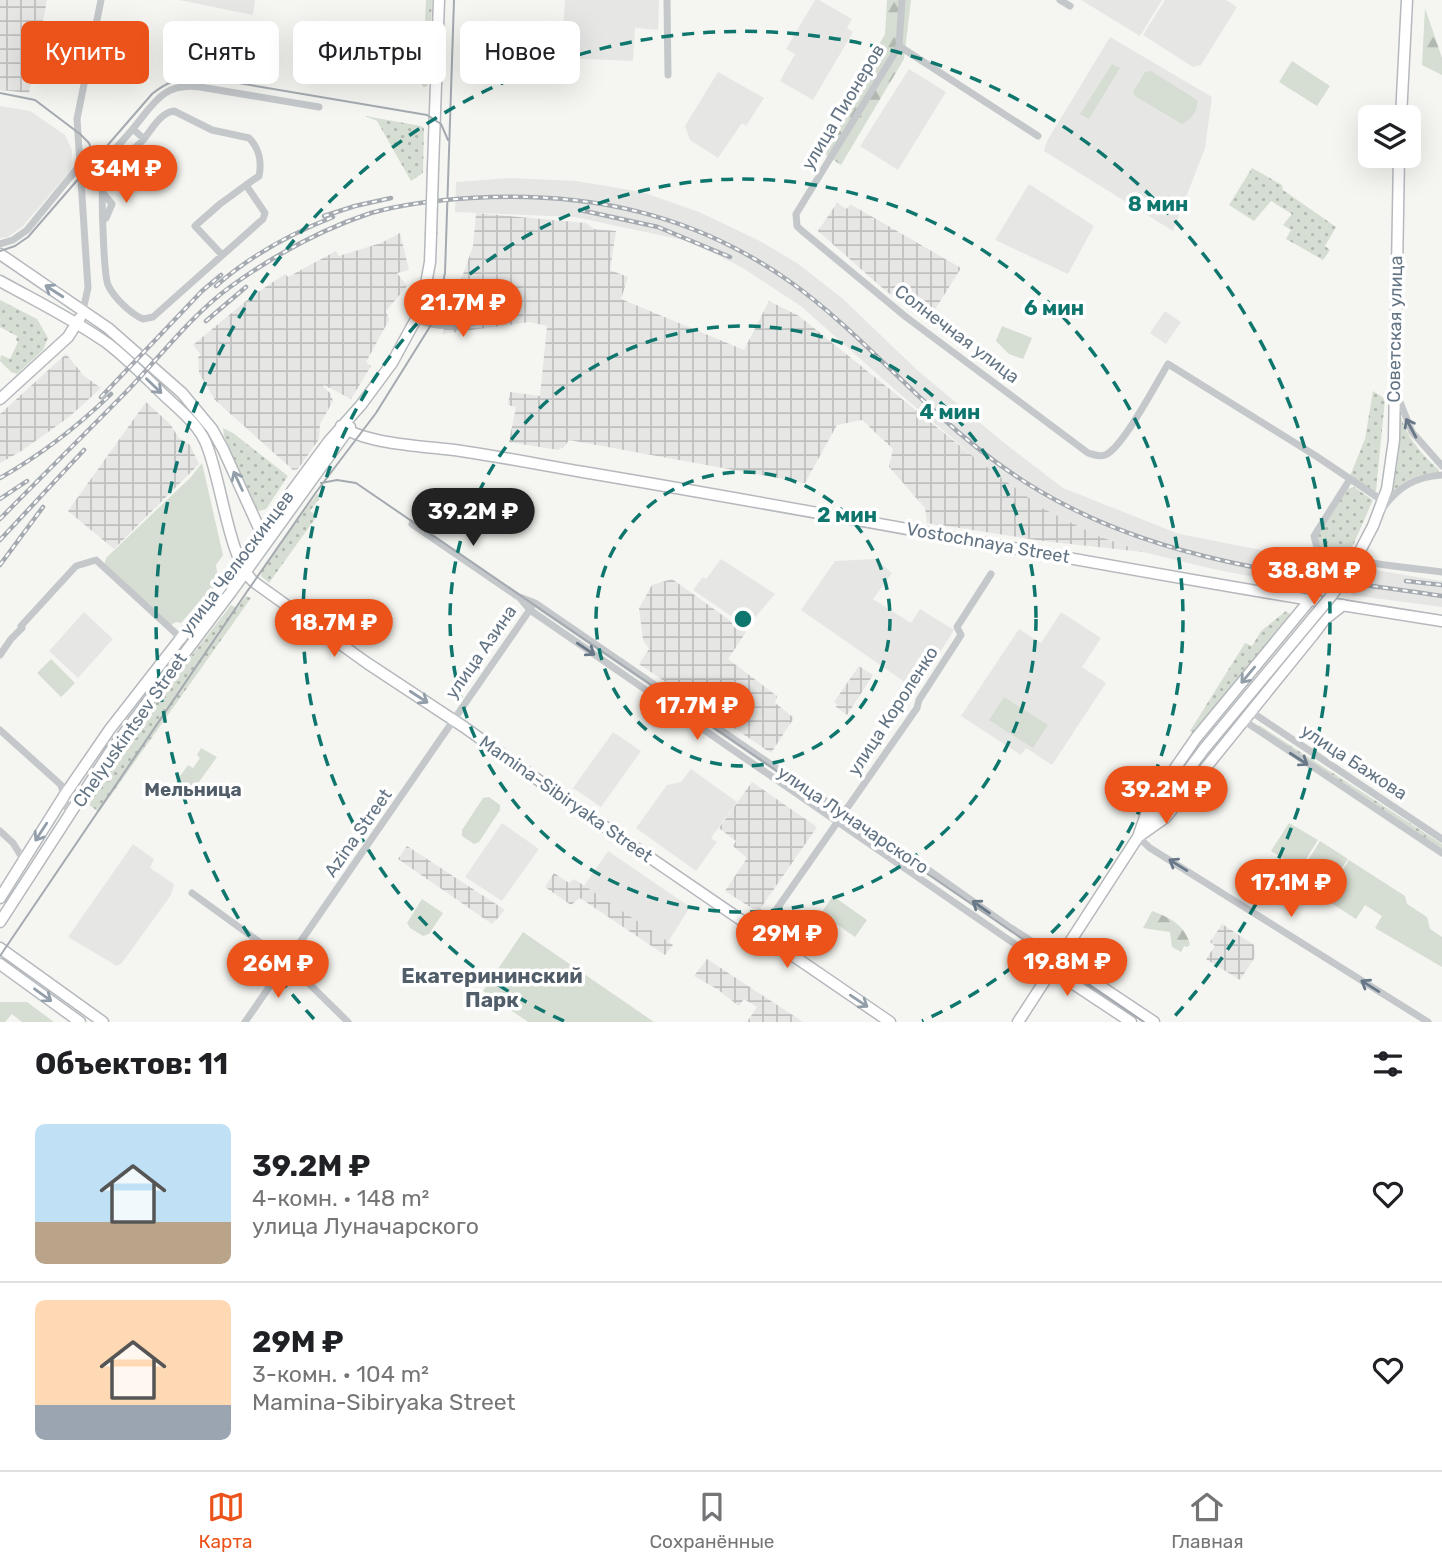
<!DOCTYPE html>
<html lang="ru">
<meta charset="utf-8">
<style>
body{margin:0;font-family:Rubik,sans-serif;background:#f2f2f2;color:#202124;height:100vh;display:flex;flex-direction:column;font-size:26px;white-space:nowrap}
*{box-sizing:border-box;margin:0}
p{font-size:23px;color:#757577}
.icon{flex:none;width:38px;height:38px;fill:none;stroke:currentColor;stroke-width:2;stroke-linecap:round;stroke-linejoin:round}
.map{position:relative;height:1022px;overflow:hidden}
.drawer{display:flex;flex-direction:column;background:#fff;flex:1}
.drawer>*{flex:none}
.guide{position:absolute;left:21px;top:21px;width:700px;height:63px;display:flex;gap:14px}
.controls{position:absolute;left:1358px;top:105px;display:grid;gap:14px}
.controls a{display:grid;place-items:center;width:63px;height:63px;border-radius:10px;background:#fff;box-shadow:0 7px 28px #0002;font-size:35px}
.price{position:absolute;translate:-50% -60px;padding:0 16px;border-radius:24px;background:#ec531b;color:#fff;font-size:23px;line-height:46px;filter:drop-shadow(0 2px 4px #0008)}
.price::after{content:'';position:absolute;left:50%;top:42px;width:21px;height:16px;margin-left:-10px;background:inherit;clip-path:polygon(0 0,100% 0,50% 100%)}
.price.current{background:#222;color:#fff}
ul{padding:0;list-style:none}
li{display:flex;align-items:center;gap:21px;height:175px;padding:0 35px}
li+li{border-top:2px solid #e0e0e0}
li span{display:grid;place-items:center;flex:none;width:196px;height:140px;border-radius:10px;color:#555}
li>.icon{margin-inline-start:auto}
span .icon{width:84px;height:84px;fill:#fffc;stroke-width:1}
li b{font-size:30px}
h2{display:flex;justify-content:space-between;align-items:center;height:84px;padding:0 35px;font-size:30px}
.tag{padding:0 24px;border-radius:10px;background:#fff;box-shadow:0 7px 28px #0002;font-size:24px;line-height:63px}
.tag.current{background:#ec531b;color:#fff}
.dock{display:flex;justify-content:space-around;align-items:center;height:98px;border-top:2px solid #e0e0e0;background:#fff;font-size:19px;color:#757577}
.dock a{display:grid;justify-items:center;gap:4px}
.dock .current{color:#ec531b}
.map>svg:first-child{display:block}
.built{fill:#e6e7e5}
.industrial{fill:url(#industrial-grid)}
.grass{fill:url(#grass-dots)}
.forest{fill:url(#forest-firs)}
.park{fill:#d6ddd2}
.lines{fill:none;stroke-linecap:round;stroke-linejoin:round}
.major-casing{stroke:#b5b9bd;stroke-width:13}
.minor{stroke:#c5c8cb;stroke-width:7}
.major{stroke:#fff;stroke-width:10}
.tram{stroke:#a4aab0;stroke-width:2}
.rail-casing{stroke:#a4aab0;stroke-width:4.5}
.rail{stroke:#fff;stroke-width:2;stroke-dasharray:5;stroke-linecap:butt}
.major-bridge-casing{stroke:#b5b9bd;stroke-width:13;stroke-linecap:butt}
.major-bridge{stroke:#fff;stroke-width:10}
.oneway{stroke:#929ea9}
.oneway2{stroke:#687888}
.ring{fill:none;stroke:#0f766e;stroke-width:3.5;stroke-dasharray:12 9}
.labels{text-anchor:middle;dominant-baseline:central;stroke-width:7;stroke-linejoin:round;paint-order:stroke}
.street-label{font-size:18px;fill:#637484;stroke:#fff}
.neighbourhood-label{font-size:19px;font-weight:bold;fill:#515e69;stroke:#fff}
.quarter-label{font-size:21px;font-weight:bold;fill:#515e69;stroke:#fff}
.centre{fill:#0f766e;stroke:#fff;stroke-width:3.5}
.ring-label{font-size:21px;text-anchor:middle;font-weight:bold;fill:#0f766e;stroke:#fff;stroke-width:7;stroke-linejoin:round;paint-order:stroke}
</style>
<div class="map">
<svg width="1442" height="1022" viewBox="0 0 1442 1022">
<defs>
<pattern id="industrial-grid" width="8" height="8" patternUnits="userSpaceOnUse" patternTransform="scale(1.75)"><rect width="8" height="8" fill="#e6e7e5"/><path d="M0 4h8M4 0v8" fill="none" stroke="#bec0bf"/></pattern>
<pattern id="grass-dots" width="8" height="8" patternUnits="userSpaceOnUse" patternTransform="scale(1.75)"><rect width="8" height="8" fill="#d6ddd2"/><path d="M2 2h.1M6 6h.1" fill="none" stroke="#b1b8b0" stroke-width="1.8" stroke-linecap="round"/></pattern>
<pattern id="forest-firs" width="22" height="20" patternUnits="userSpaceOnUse" patternTransform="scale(1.75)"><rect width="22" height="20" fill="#d6ddd2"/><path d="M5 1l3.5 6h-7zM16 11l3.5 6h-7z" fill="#b1b8b0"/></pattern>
</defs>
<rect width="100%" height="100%" fill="#f5f6f1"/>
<!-- built -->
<path class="built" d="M179,0H255L253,15Z
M565,0H659L658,30L635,28L633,61L561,58Z
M815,0H819L852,19L847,28L853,32L813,100L780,81L795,54L786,49Z
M1081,0H1162L1140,36Z
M1165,0H1226L1237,7L1201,65L1193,67L1143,35Z
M1110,37L1212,97L1205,148L1173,231L1044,151L1047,141Z
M909,69L946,92L898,170L860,146Z
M718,72L764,98L746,126L742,123L718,158L690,140L685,126Z
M0,106L30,111L65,135L72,150L71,170L23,226L8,237L0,238Z
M511,178L576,181L642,192L699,212L758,240L797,263L842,298L916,369L1003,442L1063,488L1179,534L1333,564L1315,589L1213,569L1143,552L1098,536L1044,509L980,462L892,387L802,307L743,268L692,242L575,217L455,212L456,182Z
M1029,184L1094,226L1068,274L995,240Z
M1165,311L1181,322L1166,344L1150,333Z
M721,559L775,594L747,627L693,590L703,577L706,579Z
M875,559L892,573L873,599L911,623L920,609L954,630L916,690L801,610L835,561Z
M1369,569L1442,581V607L1351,595Z
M84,612L113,639L78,678L49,651Z
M1061,612L1101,638L1082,667L1106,683L1052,765L1026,748L1021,755L961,716L1019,629L1041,643Z
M613,732L641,751L601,807L573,788Z
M691,769L737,802L711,838L717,842L696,871L636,828L667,785L681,782Z
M502,823L539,849L502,901L465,877Z
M133,844L154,859L150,868L174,884L171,895L122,963L117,966L68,937Z
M608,851L690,907L668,942L584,886Z"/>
<!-- industrial -->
<path class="industrial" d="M0,0H47L29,93L0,90Z
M837,203L847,209L850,204L961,268L929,319L887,292L818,231Z
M476,213L586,223L594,229L616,231L610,270L628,277L621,299L744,350L769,301L799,316L980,462L1044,509L1098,536L1143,552L1043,541L927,523L925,508L889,467L893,449L862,420L837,425L805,483L569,440L564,447L558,450L509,442L516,407L508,405L510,392L540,396L547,326L530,322L442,334L473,246Z
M400,233L409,270L397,273L407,286L386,311L389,320L366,362L371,366L351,399L324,385L323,387L330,393L333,401L320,424L319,439L298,469L293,470L215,400L199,373L198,357L201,355L193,345L252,296L285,274L288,277L336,251L339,256L381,243Z
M66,354L84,376L101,388L69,417L23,450L0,463V414Z
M146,402L170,424L179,438L190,445L199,464L114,549L68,511Z
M672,579L746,632L728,659L777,696L775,703L794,718L771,753L639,664L649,649L643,640L639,608L652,585Z
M859,666L873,675L847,715L835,706L838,705L834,702Z
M752,782L817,827L758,912L725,891L747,858L733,846L736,841L719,828Z
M407,846L505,910L492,924L398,859Z
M554,873L569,883L574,879L673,945L665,955L580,898L571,905L545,887Z
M1222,924L1254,945L1255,957L1240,980L1206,959L1215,946L1210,942Z
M707,959L803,1022H747L757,1007L744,999L739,1006L717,989L694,976Z"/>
<!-- grass -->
<path class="grass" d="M426,0H432L429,82L426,87L422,86Z
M365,116L421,126L424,128L423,173L411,181L377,121Z
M1252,168L1282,185L1283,190L1336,227L1325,246L1330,250L1323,260L1286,239L1291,230L1283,225L1292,214L1271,201L1254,221L1229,205Z
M0,300L37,319L48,338L43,350L17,374L11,372L0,361L1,355L10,359L18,342L16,340L17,336L0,327Z
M1373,391L1385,399L1376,491L1372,492L1350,476L1365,439Z
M1399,411C1406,436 1420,453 1439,470L1438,473C1419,473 1406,479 1392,492L1399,452Z
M223,428L233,433L288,476L266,509L259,511L253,505L224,436Z
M1354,487L1373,500L1350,552L1323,548L1318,544L1317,537L1347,489Z
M317,494L322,495L310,511L317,516L269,583L261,576L262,569Z
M246,596L251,598L99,812L85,802L133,731L231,605L237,608Z
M1286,611L1291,615L1195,735L1190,731L1245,643L1252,646L1261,631Z
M1259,725L1442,844V850L1257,728Z"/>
<!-- forest -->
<path class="forest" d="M887,0H911L904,59L841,165L819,150L885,34Z
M1425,8L1442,58V75L1422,65Z
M1152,911C1170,917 1185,926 1190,944L1188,947L1184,946L1181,952L1172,947L1170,932L1143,928Z"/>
<!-- park -->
<path class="park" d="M1292,61L1330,86L1317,106L1279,82Z
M1112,64L1120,68L1089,119L1080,114Z
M1151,71L1197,100C1199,110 1191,120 1182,124L1135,96L1133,92L1145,72Z
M1002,326L1032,338L1023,359L1009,354L996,341Z
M202,463L223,555L216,565L218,580L181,623L176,622L169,626L104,566L106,558L191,477Z
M51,659L75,683L61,697L37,673Z
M1004,697L1048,725L1033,748L989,720Z
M201,748L217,757L188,797L173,786L188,765L193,768L200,758L197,755Z
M489,797L500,805V810L479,842L474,844L462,836V830L483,798Z
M1289,823L1318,840L1304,862L1335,882L1349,860L1405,896L1407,904L1427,917L1430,929L1442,937V967L1375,928L1382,916L1365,905L1356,919L1314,892L1310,883L1296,874L1299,868L1271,851Z
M1320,841L1348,859L1334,880L1307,862Z
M833,896L867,920L855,937L821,913Z
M422,899L443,913L429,934L423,936L410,928L407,923Z
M523,932L654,1022H528L483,991Z
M0,1002H27L54,1022H22L12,1014L5,1022H0Z"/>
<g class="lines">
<!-- major casing -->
<g class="major-casing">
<path id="major" d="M1401,117L1407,0
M433,168L439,0
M0,254L108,328L182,393L212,429L223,449L263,537
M0,281C36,301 73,319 107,343C128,359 147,379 166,397C180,410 197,424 205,441C221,475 228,560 254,582L367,663L464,727L576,807L890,1022
M0,399L68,337L80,318
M341,426C367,445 428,446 461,451C502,457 542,465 583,472C870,520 1155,577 1442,621
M1373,526L1387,489L1394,440L1399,156
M1138,837L1165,818L1313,635L1325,619L1343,605
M1138,837L1149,806L1196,738L1310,600
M0,898L64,796L110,729L227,579L329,441L361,405L392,363L416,319L423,300L430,262L431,234
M0,922L110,752L231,592L350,427
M0,948L103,1022
M1058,958L1154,1022
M0,964L80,1022
M1051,969L1131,1022
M1018,1022L1138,837L1169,796"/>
</g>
<!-- minor -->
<path class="minor" d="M667,0L668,75
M902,0L899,46L796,214L797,226L801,230L906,317L1088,453C1094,455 1099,457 1105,455C1122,449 1157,382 1168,364L1316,456L1383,501
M1060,0L1070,6
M899,46L1038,136
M133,129L144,139C152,129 160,113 174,111L212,130L249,138C259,148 262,162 259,176L246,185L265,213L263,219L153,317L143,319C131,314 114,298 108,285C104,275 100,186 104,177C113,160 132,153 144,139
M82,183C98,166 116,149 131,131C153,106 161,82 200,87L319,107
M103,193L112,204L106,218
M0,244L13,240L27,230L80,165
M222,255L195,226L220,204L246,185
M83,310L88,288L77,119L101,0
M416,319C439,330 462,325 486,320
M1398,397L1412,432L1442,466
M1350,479L1314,536L1317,548C1339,562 1413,568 1442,572
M1383,508C1399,486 1415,477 1442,475
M412,524L517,596L535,603L801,785L886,840L1011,928L1058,958
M519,597L530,610L1051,969
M21,626L76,566L96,560L183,640
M0,655L11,639L22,628
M1250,711L1442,839
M1243,720L1442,853
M0,730L61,785L69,814
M0,831L13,843L23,859
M1138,837L1150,848L1428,1022
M192,893L287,962L348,1022
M760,933L917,708L919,700L961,635L957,627L991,574
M245,1022L531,608"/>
<!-- major -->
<use href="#major" class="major"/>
<!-- tram -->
<path class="tram" d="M0,93L35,100L80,134L89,143L93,154L91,168
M0,251L15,246L28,237L152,94C167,81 183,76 203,77L427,115L441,124L448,140
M321,483L337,480L356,483L1144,1022
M0,956L246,593L317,491L376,413L431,325L439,302L445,273L454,0"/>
<!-- rail casing -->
<g class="rail-casing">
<path id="rail" d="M580,210L658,227L730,257
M324,216L355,206L391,198
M216,286C251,255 290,234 333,217
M206,321L246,287
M101,397L202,291L221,275
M0,478C41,455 78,426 111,394
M0,499L27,481
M0,519C43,475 87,432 130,388C162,354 193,314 230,287C273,256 322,229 371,213C403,204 438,200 471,198C587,191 692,213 789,281C844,320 889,370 939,415C978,451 1021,483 1069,507C1184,566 1315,577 1442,596
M0,540L84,450
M0,565L43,507
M1406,581L1442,585"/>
</g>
<!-- rail -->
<use href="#rail" class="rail"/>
<!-- major-bridge casing -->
<g class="major-bridge-casing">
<path id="major-bridge" d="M431,234L433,168
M1169,796L1204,749L1332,595L1350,570L1373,526"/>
</g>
<!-- major-bridge -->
<use href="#major-bridge" class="major-bridge"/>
</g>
<!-- one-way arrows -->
<defs><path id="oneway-shaft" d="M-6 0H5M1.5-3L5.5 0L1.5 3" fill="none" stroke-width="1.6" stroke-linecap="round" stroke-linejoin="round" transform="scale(1.75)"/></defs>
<g class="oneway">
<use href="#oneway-shaft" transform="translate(54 291) rotate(-147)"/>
<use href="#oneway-shaft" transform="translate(154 386) rotate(44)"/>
<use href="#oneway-shaft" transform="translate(238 481) rotate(-115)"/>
<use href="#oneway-shaft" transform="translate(1248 675) rotate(130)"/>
<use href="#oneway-shaft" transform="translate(419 697) rotate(33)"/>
<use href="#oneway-shaft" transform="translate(41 832) rotate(123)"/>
<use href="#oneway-shaft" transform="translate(43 995) rotate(36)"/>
<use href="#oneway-shaft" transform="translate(859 1001) rotate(34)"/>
</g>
<g class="oneway2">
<use href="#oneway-shaft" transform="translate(1411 428) rotate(-118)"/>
<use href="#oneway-shaft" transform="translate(586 649) rotate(34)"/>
<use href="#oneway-shaft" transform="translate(1299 759) rotate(33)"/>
<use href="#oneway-shaft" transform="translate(1178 865) rotate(-148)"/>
<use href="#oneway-shaft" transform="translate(981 907) rotate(-145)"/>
<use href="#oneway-shaft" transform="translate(1370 986) rotate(-148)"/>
</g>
<!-- distance rings -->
<g class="ring">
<circle cx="743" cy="619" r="147"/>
<circle cx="743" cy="619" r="293"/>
<path d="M564 1021A440 440 0 1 1 922 1021"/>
<path d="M314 1019A587 587 0 1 1 1172 1019"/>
</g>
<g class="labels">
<!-- street labels -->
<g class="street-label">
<text transform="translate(843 107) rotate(-59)">улица Пионеров</text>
<text transform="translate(1395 329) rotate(-89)">Советская улица</text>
<text transform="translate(957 334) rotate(37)">Солнечная улица</text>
<text transform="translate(988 543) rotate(10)">Vostochnaya Street</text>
<text transform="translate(237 563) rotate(-53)">улица Челюскинцев</text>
<text transform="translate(481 652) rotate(-55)">улица Азина</text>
<text transform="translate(893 711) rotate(-57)">улица Короленко</text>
<text transform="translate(130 730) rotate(-55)">Chelyuskintsev Street</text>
<text transform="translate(1354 762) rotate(33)">улица Бажова</text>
<text transform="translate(566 799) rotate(35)">Mamina-Sibiryaka Street</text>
<text transform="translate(853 820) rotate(34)">улица Луначарского</text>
<text transform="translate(358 833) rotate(-55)">Azina Street</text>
</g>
<!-- neighbourhood labels -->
<g class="neighbourhood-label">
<text x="193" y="789">Мельница</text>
</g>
<!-- quarter labels -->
<g class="quarter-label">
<text x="492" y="975">Екатерининский<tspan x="492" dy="24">Парк</tspan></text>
</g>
</g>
<circle cx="743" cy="619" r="10" class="centre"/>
<g class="ring-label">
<text x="1158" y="211">8 мин</text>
<text x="1054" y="315">6 мин</text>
<text x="950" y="419">4 мин</text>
<text x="847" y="522">2 мин</text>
</g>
</svg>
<div class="controls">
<a><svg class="icon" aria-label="layers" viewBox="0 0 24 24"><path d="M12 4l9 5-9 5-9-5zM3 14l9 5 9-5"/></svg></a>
</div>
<b class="price" style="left:126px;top:205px">34M ₽</b>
<b class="price" style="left:463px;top:339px">21.7M ₽</b>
<b class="price current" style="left:473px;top:548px">39.2M ₽</b>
<b class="price" style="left:1314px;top:607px">38.8M ₽</b>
<b class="price" style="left:334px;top:659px">18.7M ₽</b>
<b class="price" style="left:697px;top:742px">17.7M ₽</b>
<b class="price" style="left:1166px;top:826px">39.2M ₽</b>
<b class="price" style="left:1291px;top:919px">17.1M ₽</b>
<b class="price" style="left:787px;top:970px">29M ₽</b>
<b class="price" style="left:1067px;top:998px">19.8M ₽</b>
<b class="price" style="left:278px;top:1000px">26M ₽</b>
<div class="guide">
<a class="tag current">Купить</a>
<a class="tag">Снять</a>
<a class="tag">Фильтры</a>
<a class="tag">Новое</a>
</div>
</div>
<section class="drawer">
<h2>Объектов: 11<svg class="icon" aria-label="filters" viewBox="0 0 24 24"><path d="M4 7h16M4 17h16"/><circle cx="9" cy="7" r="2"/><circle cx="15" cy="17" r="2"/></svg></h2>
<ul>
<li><span style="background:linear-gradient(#bfe0f5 70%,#b9a48a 0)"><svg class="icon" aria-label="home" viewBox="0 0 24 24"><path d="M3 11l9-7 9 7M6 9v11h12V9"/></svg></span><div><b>39.2M ₽</b><p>4-комн. · 148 m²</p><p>улица Луначарского</p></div><svg class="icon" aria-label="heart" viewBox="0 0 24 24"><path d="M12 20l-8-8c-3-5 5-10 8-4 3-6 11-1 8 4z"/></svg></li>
<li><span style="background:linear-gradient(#ffd9b3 75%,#9aa5b1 0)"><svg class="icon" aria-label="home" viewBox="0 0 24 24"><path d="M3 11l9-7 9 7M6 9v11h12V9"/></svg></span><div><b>29M ₽</b><p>3-комн. · 104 m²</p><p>Mamina-Sibiryaka Street</p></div><svg class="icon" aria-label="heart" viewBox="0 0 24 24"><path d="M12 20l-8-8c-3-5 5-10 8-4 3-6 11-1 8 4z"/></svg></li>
</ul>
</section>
<nav class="dock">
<a class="current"><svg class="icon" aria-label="map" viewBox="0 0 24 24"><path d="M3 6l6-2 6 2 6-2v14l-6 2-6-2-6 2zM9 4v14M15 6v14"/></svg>Карта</a>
<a><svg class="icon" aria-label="saved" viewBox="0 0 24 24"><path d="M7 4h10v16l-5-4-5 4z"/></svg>Сохранённые</a>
<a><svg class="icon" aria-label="home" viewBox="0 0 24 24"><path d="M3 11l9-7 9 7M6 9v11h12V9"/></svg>Главная</a>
</nav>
